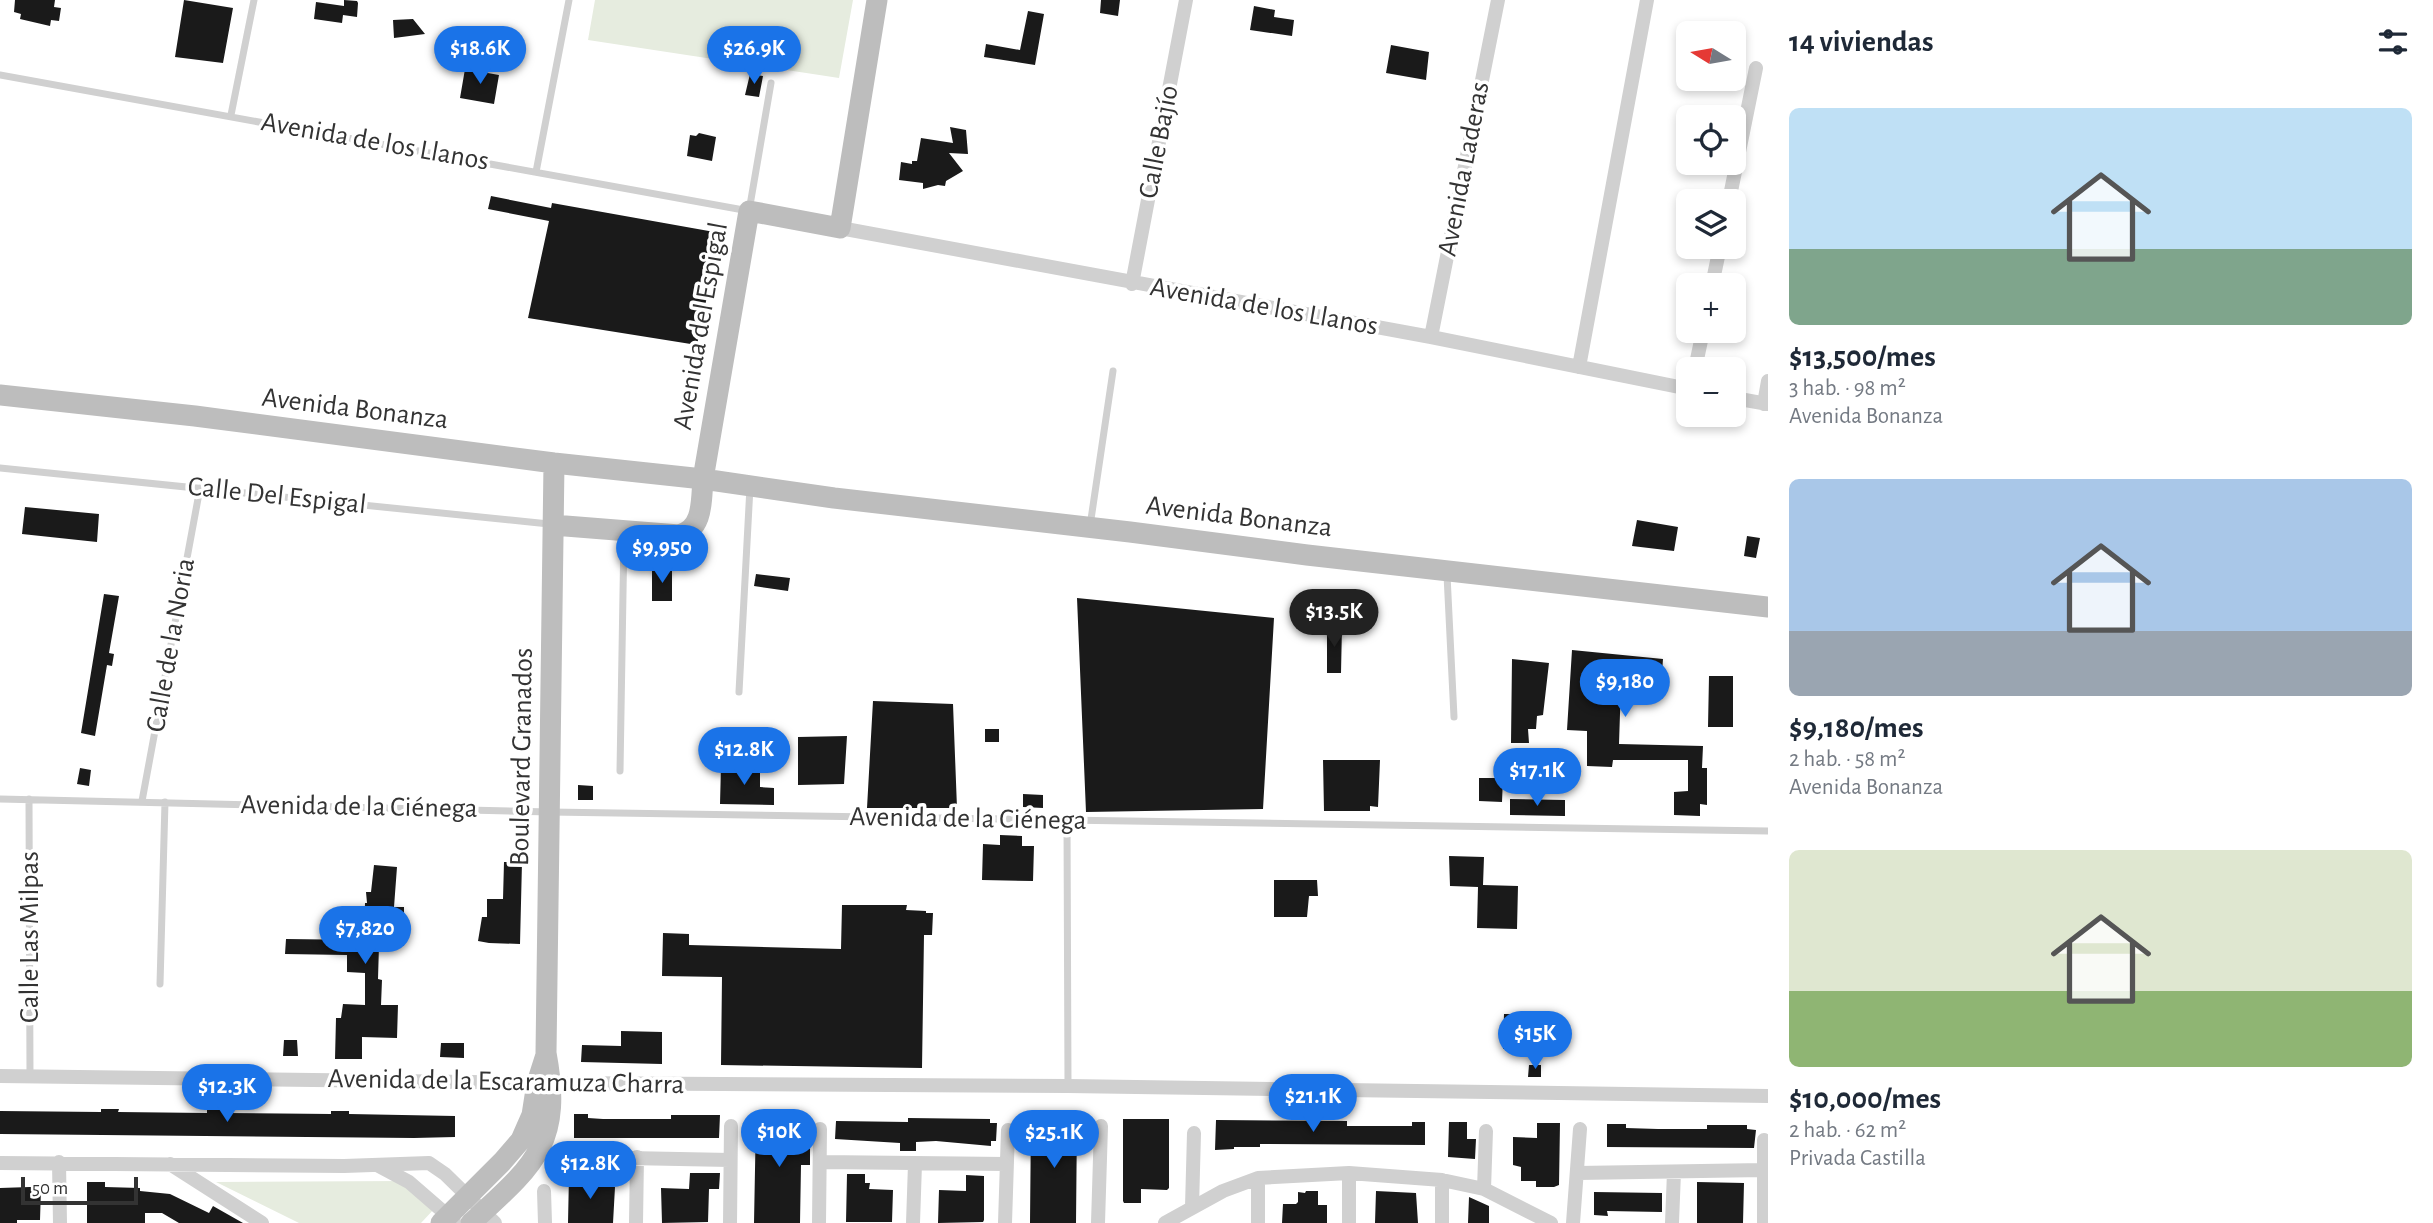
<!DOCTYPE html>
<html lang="es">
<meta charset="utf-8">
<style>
body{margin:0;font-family:"Alegreya Sans",sans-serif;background:#f6f6f7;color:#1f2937;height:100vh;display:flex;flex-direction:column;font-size:26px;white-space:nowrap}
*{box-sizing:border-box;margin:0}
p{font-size:23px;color:#747a83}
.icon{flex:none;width:38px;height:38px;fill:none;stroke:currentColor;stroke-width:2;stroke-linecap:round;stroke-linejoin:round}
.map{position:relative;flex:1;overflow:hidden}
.side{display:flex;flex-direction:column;background:#fff;width:665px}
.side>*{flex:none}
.needle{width:46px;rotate:281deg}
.tools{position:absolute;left:1676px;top:21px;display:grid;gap:14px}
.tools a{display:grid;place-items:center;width:70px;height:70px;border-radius:10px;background:#fff;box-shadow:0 4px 10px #0003;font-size:35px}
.scale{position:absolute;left:21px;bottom:18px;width:117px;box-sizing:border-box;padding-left:7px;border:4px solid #333;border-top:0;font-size:19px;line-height:24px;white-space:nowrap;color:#333;-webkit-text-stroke:5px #fff;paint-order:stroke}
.price{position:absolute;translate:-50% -60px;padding:0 16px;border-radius:24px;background:#1a73e8;color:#fff;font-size:23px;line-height:46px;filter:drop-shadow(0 2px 4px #0008)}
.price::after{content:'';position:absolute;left:50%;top:42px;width:21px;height:16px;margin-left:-10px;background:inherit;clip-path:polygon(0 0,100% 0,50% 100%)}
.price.selected{background:#222;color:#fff}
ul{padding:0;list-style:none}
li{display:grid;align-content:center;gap:14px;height:371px;padding:0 21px}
li span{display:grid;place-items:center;height:217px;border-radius:10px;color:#555}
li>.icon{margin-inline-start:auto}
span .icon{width:126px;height:126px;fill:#fffc;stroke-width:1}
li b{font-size:30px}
h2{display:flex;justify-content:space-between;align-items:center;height:84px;padding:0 21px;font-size:30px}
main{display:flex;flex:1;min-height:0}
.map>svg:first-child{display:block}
.green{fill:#e6ecdf}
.building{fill:#1a1a1a}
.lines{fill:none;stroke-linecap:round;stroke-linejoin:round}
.lane{stroke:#d0d0d0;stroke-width:7}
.street{stroke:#d0d0d0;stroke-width:14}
.secondary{stroke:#bdbdbd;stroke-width:21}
.labels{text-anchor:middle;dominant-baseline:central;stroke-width:7;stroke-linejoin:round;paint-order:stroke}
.street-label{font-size:28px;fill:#333;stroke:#fff}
</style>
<main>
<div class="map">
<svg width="1768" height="1223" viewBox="0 0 1768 1223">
<rect width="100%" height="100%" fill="#fff"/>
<!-- green -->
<path class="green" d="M595,0H853L839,78L588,40Z
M405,1181L435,1208L421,1223H299L216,1182Z"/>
<!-- building -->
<path class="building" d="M15,0H55L54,7L61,8L59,21L51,20L50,26L20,19L21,14L14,12Z
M184,0L233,8L223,63L175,57Z
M344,0L357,1L358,3L357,17L343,15L342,23L314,19L316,2L344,6Z
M1101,0H1120L1118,16L1100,13Z
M1254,6L1275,10L1274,17L1294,20L1292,36L1250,30Z
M1028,11L1044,14L1035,65L984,57L986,44L1020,50Z
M413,19L425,34L394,38L393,20Z
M1391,45L1429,52L1426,80L1386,73Z
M465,69L499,75L494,104L460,98Z
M750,74L763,76L759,97L745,95Z
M950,127L966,130L968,154L949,153L963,171L946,181L945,186L938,185L923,189V183L899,180L901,162L912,164V161H917L921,138L953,143Z
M699,133L716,137L712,161L687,156L690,135L696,136Z
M491,196L551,208L552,203L720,233L697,345L528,318L549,221L488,209Z
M25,507L99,514L97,542L22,534Z
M1637,520L1678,527L1674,551L1632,546Z
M1747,536L1760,538L1756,558L1744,556Z
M652,568H672V601H652Z
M756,574L790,578L788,591L754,586Z
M104,594L119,596L109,653L114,654L112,666L107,665L95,736L81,733Z
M1077,598L1274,618L1263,809L1086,812Z
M1327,626H1342L1341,673H1327Z
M1572,650L1663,659L1661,687L1621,683L1619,744L1703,746L1702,768H1707V805L1700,804V816L1674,815V792L1688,791V760H1613L1612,767L1587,766V731L1567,730Z
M1512,659L1549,663L1543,715L1537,716L1536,729H1528L1529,743H1511Z
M1709,676H1733V727H1708Z
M873,701L953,704L957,808H867Z
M985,729H999V742H985Z
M847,736L844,784L798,785V737Z
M1323,760H1380L1378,807L1370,806V811H1324Z
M721,765L760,766V787L774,788V805L720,804Z
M80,768L91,770L89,786L77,784Z
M1479,778H1503L1502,802L1479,801Z
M578,785L593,786V800H578Z
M1023,794L1043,795V808L1023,807Z
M1510,799L1565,800V816L1510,815Z
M1000,835L1022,836V846H1034L1033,881L982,880L983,844L1000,845Z
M1449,856L1484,857L1483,885L1518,886L1517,929L1477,928L1478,887L1450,886Z
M504,862H522L520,944L489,943L478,941L482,917H487V899H503Z
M374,865L397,867L394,907H404V946L379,945L378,979L382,980L381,1005H398L397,1038L362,1037V1059H335L336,1018H341L343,1004L365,1005V973L347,972V955L285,954L286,939L364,940L365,903H367L366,892H371Z
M1274,880H1317L1318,896H1309L1307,917H1274Z
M842,905H907L906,910L926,911V913H933L932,935H924L922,1068L721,1065L722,977L662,976L663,933L689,934V945L841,949Z
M1504,1014H1524L1525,1049H1503Z
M621,1031L662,1032V1064L581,1062L582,1045L621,1046Z
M284,1040H297L298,1056H283Z
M441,1043H464V1058L440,1057Z
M1529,1065H1541V1077H1528Z
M101,1109H119L118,1112L207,1113V1110H225V1113L331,1114V1111H349V1114L455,1116V1137L414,1138L0,1134V1111L101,1112Z
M574,1114H588V1118L603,1119H671V1115H720L719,1138H574Z
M756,1116H800L802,1148H810V1165H801L800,1223H754Z
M908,1118L990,1119V1123H997L996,1141H991V1146L936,1141L916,1142V1151H900V1143L835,1139L836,1121L908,1122Z
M1031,1118H1077L1076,1223H1030Z
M1123,1119H1169V1188L1167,1190L1141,1189V1203H1124L1123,1201Z
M1216,1120L1347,1121V1126H1412V1122H1425V1145L1260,1144V1147H1234V1149L1215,1150Z
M1449,1122H1467V1139H1476L1475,1159L1448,1157Z
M1537,1123H1560L1559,1185L1554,1187H1536V1181H1521V1167L1513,1165V1137L1537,1138Z
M1607,1124H1626V1128L1658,1129H1707V1125H1747V1129L1756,1130L1754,1148L1607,1147Z
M690,1173H720L719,1189H709L708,1222L662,1223L661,1188L689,1189Z
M589,1174L592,1186L615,1187L613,1223H568L569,1175Z
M847,1174H865V1183H870L869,1189L893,1190L892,1222H846Z
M966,1175L984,1176V1220L983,1222L938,1223L939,1190L966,1191Z
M87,1182H105V1187L140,1188V1191L170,1194L209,1213L213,1206L243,1223H179L162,1213H145V1223H87Z
M1697,1182L1744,1183L1743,1223H1697Z
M30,1187L41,1188L40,1220H17V1223H0V1188Z
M1306,1191H1318V1205H1327V1223H1282L1283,1204H1296L1298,1202V1192L1305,1193Z
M1376,1191L1416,1193L1418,1223H1375Z
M1594,1192L1662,1193V1212L1607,1211L1608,1216L1594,1215Z
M1469,1197L1489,1206V1223H1468Z"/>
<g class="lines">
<!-- lane -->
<path class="lane" d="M0,75L749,211L771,83
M231,115L254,0
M536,172L569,0
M0,468L549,524
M1090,526L1113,371
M1447,575L1454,717
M739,692L750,487
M620,771L624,534
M0,799L550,812L1768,831
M29,799L30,1076
M142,801L200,488
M1067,821L1068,1086
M160,984L165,802"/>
<!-- street -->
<path class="street" d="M1729,201L1756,68
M840,228L1431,337L1689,389
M1132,284L1186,0
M1712,285L1720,247
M1431,337L1498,0
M1579,367L1647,0
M1695,369L1703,331
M1734,398L1768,404
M1764,404L1768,381
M0,1076L552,1083L1068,1086L1768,1096
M577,1157L730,1160
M59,1162L60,1223
M821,1162L1006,1164
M0,1163L344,1166L429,1163L445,1174L495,1223
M170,1164L262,1223
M379,1166L409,1182L454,1221
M1349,1173V1223
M1578,1173L1763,1170
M1258,1178V1223
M1484,1189L1486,1131
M544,1191L545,1223
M1192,1207L1194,1133
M636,1223L637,1157
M730,1223L731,1126
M819,1223L820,1129
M913,1223L915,1164
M1005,1223L1008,1130
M1098,1223L1101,1126
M1165,1223L1223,1191L1258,1178L1349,1173L1442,1180L1484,1189L1551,1223
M1442,1223V1180
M1573,1223L1580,1129
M1672,1223L1674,1172
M1764,1223V1140"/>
<!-- secondary -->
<path class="secondary" d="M0,395L195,416L554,463L703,479L834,498L1130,532L1307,555L1768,607
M553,525L679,535C704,529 701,500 703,479L749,211L840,228L877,0
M441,1223L502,1162L521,1140L532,1115L537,1083L546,1055
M471,1223C534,1165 563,1144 546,1053L554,463"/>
</g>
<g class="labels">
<!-- street labels -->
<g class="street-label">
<text transform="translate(375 142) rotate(10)">Avenida de los Llanos</text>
<text transform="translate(1159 142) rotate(-79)">Calle Bajío</text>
<text transform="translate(1464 169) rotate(-79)">Avenida Laderas</text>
<text transform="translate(1264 307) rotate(10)">Avenida de los Llanos</text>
<text transform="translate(701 326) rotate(-80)">Avenida del Espigal</text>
<text transform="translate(355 409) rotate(7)">Avenida Bonanza</text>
<text transform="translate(277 496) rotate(6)">Calle Del Espigal</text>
<text transform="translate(1239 517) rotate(7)">Avenida Bonanza</text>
<text transform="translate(171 645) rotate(-80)">Calle de la Noria</text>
<text transform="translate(522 757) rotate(-89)">Boulevard Granados</text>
<text transform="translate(359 807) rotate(1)">Avenida de la Ciénega</text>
<text transform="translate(968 819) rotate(1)">Avenida de la Ciénega</text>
<text transform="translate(30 937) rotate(-90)">Calle Las Milpas</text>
<text transform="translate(506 1082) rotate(1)">Avenida de la Escaramuza Charra</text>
</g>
</g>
</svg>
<div class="tools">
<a><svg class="needle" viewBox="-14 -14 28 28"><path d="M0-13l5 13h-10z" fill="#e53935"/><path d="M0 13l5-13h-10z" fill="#747a83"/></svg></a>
<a><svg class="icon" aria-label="locate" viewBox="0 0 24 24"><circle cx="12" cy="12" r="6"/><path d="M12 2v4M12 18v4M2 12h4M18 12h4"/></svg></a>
<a><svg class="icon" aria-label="layers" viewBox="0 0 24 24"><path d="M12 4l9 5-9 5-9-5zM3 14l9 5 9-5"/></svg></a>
<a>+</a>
<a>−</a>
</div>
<div class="scale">50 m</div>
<b class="price" style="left:480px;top:86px">$18.6K</b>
<b class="price" style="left:754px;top:86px">$26.9K</b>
<b class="price" style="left:662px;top:585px">$9,950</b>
<b class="price selected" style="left:1334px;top:649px">$13.5K</b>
<b class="price" style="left:1625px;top:719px">$9,180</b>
<b class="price" style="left:744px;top:787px">$12.8K</b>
<b class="price" style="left:1537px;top:808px">$17.1K</b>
<b class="price" style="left:365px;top:966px">$7,820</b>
<b class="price" style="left:1535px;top:1071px">$15K</b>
<b class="price" style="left:227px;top:1124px">$12.3K</b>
<b class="price" style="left:1313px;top:1134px">$21.1K</b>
<b class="price" style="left:779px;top:1169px">$10K</b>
<b class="price" style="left:1054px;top:1170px">$25.1K</b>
<b class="price" style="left:590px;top:1201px">$12.8K</b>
</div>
<section class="side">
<h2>14 viviendas<svg class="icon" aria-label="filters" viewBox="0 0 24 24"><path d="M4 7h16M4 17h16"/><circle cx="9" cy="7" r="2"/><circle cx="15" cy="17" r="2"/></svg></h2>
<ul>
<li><span style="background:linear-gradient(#bfe0f5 65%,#7fa58c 0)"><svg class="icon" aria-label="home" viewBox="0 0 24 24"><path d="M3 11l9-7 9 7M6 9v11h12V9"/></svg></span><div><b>$13,500/mes</b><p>3 hab. · 98 m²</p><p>Avenida Bonanza</p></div></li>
<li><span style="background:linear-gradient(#a9c7e8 70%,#9aa5b1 0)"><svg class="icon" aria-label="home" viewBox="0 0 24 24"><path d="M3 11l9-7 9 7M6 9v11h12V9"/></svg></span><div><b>$9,180/mes</b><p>2 hab. · 58 m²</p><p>Avenida Bonanza</p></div></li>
<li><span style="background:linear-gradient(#dfe7d0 65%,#8fb573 0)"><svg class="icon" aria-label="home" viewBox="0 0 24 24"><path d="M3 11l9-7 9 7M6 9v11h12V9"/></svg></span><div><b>$10,000/mes</b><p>2 hab. · 62 m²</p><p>Privada Castilla</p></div></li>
</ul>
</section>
</main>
